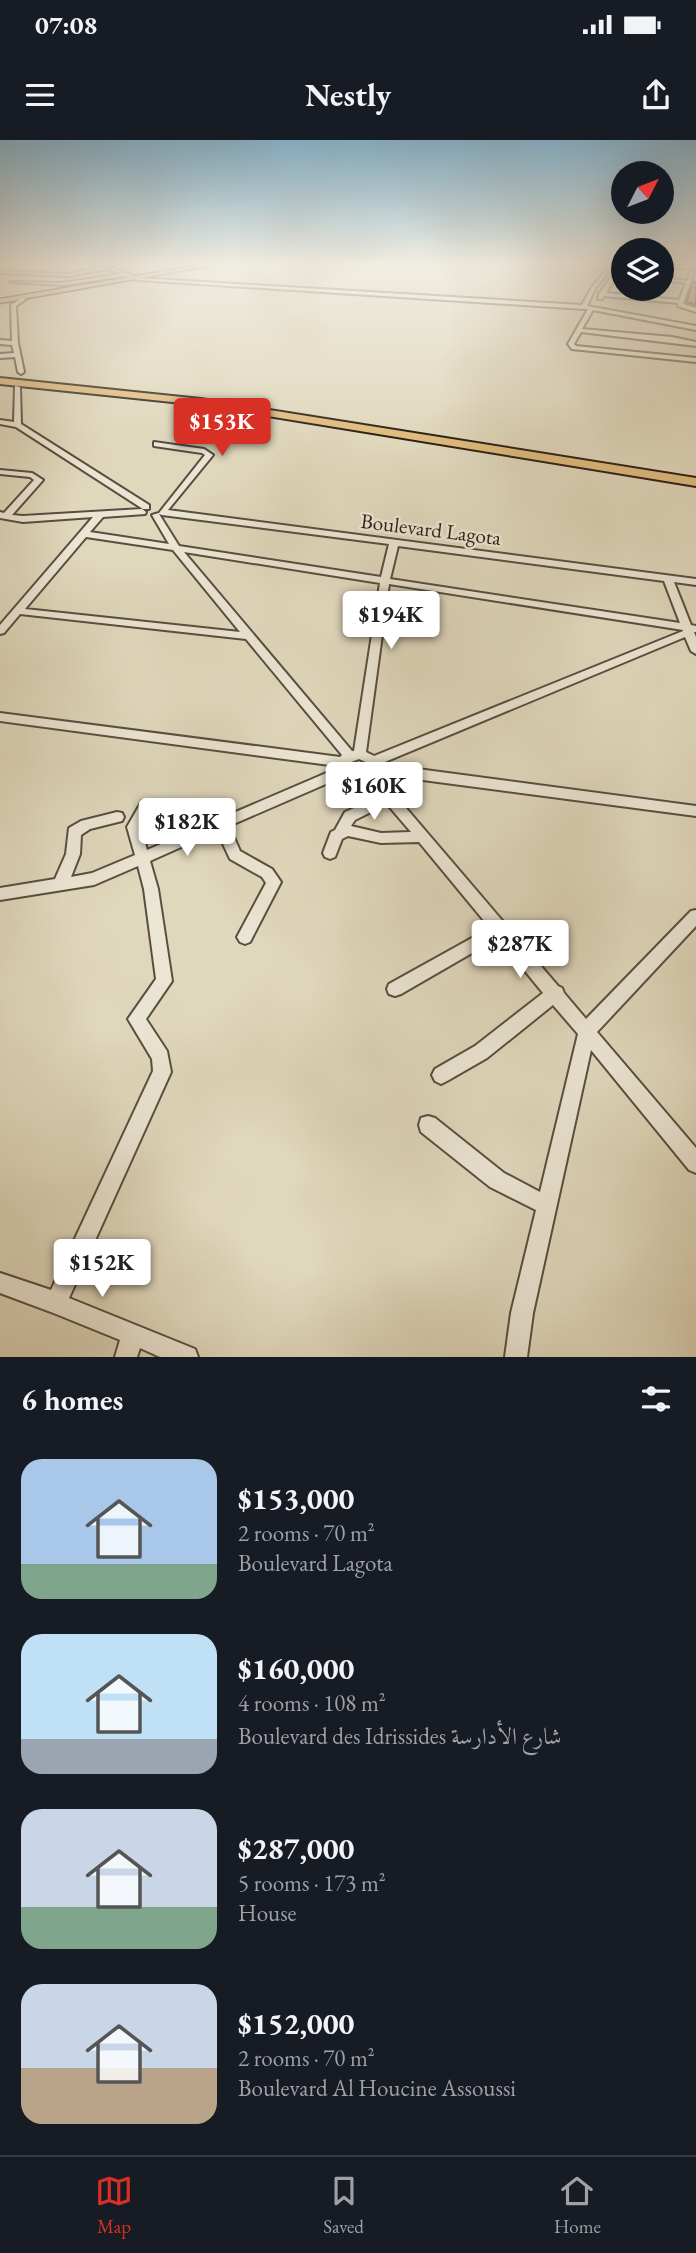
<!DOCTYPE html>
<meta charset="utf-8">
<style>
body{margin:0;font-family:"EB Garamond",Amiri,serif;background:#20242c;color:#f1f3f6;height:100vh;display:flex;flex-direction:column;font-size:26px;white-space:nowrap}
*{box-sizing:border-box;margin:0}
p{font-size:23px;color:#9ea1a6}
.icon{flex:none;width:38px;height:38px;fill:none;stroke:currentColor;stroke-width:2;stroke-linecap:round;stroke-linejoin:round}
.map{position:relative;height:1217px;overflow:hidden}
.side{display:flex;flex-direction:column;background:#171b24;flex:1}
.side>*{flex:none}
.needle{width:46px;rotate:48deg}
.fabs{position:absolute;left:611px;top:21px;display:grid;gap:14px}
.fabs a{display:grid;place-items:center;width:63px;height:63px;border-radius:50%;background:#171b24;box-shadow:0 7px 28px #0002;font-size:35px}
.price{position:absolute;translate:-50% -60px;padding:0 16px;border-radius:7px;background:#fff;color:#222;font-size:23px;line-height:46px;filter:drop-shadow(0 2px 4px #0008)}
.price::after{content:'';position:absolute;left:50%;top:42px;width:21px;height:16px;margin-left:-10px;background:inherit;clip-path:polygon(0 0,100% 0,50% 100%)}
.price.current{background:#d93025;color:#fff}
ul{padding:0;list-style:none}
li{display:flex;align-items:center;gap:21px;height:175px;padding:0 21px}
li span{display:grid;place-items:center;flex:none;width:196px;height:140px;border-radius:21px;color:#555}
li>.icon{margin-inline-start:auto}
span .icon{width:84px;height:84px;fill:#fffc;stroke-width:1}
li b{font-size:30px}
h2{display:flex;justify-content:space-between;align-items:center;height:84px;padding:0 21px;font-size:30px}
.status{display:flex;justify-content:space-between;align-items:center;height:49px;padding:0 35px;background:#171b24;direction:ltr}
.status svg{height:19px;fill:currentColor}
header{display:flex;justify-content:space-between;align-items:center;height:91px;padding:0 21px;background:#171b24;font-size:32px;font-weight:700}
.menu{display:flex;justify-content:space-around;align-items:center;height:98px;border-top:2px solid #363941;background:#171b24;font-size:19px;color:#9ea1a6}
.menu a{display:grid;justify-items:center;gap:4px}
.menu .current{color:#d93025}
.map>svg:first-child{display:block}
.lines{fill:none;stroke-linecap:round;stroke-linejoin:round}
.minor-casing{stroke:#594e40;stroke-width:4}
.major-casing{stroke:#2c2016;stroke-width:3}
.highway-casing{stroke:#2c2016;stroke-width:4}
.minor{fill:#ebe6d4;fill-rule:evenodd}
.major{fill:#e0bc7e;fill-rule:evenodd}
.highway{fill:#e0bc7e;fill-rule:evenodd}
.tram{stroke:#2c2016;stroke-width:2}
.wall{fill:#b28474;stroke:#2c2016;stroke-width:2}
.building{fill:#cf9a87;stroke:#2c2016;stroke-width:2}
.labels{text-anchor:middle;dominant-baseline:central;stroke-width:5;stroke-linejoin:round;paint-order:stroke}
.far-street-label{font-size:21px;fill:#2c2016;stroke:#ebe6d4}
</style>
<div class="status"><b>07:08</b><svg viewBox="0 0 49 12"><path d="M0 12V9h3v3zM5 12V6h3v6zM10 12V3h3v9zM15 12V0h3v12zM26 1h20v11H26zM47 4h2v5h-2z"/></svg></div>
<header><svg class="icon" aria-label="menu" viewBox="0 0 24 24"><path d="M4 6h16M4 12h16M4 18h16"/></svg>Nestly<svg class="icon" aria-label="share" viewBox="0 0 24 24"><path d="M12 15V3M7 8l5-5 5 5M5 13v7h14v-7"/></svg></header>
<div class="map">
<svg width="696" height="1217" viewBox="0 0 696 1217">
<rect width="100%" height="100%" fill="#e0d8bd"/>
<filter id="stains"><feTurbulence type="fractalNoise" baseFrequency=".00286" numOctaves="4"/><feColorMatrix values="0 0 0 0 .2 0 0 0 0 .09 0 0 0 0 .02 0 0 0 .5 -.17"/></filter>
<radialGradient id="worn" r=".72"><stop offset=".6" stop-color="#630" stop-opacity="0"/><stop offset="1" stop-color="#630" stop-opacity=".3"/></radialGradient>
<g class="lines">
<!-- minor casing -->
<g class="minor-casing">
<path id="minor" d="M96,124H102L139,138L582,165L592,147L611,124H615L596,147L587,166L696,186V190L593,170L582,189L672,197L696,202V206L581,192L574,204L576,206L696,218V222L572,209L568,204L588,169H584L138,140L125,136L62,145L10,142L62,143L121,134L108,129L68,136L0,133V131L68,134L103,127Z
M621,124H623V127L606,153L679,160L686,143L662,140V138L687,141L691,130H695L691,141L696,142V144H690L683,164L696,168V172L678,166V163L604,156L602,159H598L599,154Z
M662,124L696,127V129L662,126Z
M22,158L26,159L16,166L18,203L24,232L21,234L18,232L15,217L0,218V214L14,213L12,205L0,204V200L12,201L11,165Z
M15,246L20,247L21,284L149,365V369H143L16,287L0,284V280L14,282Z
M154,302L204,309L213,315L168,370L696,439V445L674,442L691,485L696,486V492H694L696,497V514L691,511L685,497L380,624L696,666V676L377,634L558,846L562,848L564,853L586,879L691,771L696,770V786L597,892L696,1008V1033L689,1030L591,910L533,1173L527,1217H505L511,1173L536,1070L490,1047L421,992L419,985L421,978L428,976L435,978L504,1033L540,1052L578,894L553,865L487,918L447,941L441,944L435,941L432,935L435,929L475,906L543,853L498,798L401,854L395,856L389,854L387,849L389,844L490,788L419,702L381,703L348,696L342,699L335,717L330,719L325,717L323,713L331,692L335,690L345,672L381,656L367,639L359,643L342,637L229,686L240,711L272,729L281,742L250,802L245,804L240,802L237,797L266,743L262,737L230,719L217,691L150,721L158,749L172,841L146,879L167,911L171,932L69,1158L195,1209L198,1217H160L140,1208L137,1217H115L120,1200L56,1174L0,1153V1133L51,1150L153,931L152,919L128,879L156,839L144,749L138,726L94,745L0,760V748L55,739L66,714L69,688L81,681L117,672L122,673L124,677L122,681L90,689L81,695L80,714L71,737L92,733L135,715L127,687L142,661H152L154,664L141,687L147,710L338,628L337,626L0,581V573L340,617L342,615L246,499L20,474L4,493L0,494V485L93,377L23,382L0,378V372L4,373L34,340L30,337L0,334V330L32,333L43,340L12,375L23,376L142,369L146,372L145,374L103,377L90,392L169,404L152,375L159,373L205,315L202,313L154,306ZM159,374L162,375L389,404L381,437L179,406ZM86,397L173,410L240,492L25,469ZM398,406L664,441L680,483L390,439ZM184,412L380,443L354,611H352ZM389,444L683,490V491L374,616L366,612ZM359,619L368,623L367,629L358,633L352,632L349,623ZM387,664L411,692L381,693L351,686L355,680Z"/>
</g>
<!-- major casing -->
<g class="major-casing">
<path id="major" d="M206,124H220L0,163V159Z"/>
</g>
<!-- highway casing -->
<g class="highway-casing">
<path id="highway" d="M0,238L201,259L696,338V346L201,265L0,244Z"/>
</g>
<!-- minor -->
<use href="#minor" class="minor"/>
<!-- major -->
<use href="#major" class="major"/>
<!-- highway -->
<use href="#highway" class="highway"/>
<!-- tram -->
<path class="tram" d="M662,127L696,130"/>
</g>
<!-- wall -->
<path class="wall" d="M692,143H696V165L687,162Z"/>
<!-- building -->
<path class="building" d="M692,143H696V148L691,147Z"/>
<!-- sky -->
<linearGradient id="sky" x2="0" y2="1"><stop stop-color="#86b6d1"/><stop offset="0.42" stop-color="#f1ede1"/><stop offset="1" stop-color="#f1ede1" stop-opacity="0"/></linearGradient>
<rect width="696" height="295" fill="url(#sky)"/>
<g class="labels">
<!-- far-street labels -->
<g class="far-street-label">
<text transform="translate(431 389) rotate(7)">Boulevard Lagota</text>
</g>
</g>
<rect width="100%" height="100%" filter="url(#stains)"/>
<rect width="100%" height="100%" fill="url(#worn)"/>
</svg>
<div class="fabs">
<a><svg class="needle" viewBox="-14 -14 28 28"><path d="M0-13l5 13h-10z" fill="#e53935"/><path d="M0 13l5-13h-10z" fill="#9ea1a6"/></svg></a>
<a><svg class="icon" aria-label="layers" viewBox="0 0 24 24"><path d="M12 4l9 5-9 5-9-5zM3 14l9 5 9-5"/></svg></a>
</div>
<b class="price current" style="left:222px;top:318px">$153K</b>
<b class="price" style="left:391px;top:511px">$194K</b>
<b class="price" style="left:374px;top:682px">$160K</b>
<b class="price" style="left:187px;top:718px">$182K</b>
<b class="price" style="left:520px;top:840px">$287K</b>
<b class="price" style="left:102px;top:1159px">$152K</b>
</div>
<section class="side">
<h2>6 homes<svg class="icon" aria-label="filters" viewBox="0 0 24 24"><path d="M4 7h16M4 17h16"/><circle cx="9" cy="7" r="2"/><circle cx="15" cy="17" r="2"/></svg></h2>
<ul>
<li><span style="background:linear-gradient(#a9c7e8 75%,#7fa58c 0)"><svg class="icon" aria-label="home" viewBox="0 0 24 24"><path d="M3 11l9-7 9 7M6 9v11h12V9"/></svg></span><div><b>$153,000</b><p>2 rooms · 70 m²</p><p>Boulevard Lagota</p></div></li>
<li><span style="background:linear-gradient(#bfe0f5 75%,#9aa5b1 0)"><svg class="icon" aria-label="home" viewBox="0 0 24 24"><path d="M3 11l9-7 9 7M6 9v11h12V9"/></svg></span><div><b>$160,000</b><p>4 rooms · 108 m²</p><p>Boulevard des Idrissides شارع الأدارسة</p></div></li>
<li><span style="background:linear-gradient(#c9d6e8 70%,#7fa58c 0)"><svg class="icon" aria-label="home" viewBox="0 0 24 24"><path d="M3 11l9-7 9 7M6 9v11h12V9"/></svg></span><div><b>$287,000</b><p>5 rooms · 173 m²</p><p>House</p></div></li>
<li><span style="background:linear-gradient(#c9d6e8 60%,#b9a48a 0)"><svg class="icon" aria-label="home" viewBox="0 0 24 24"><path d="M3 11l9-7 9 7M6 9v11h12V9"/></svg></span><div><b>$152,000</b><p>2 rooms · 70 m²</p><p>Boulevard Al Houcine Assoussi</p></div></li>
</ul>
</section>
<nav class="menu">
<a class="current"><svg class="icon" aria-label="map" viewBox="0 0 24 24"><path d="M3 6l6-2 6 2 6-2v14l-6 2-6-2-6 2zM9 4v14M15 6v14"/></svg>Map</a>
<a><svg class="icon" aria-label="saved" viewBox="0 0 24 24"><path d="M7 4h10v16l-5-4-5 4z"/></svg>Saved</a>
<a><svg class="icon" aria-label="home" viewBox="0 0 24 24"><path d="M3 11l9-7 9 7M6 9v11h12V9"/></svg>Home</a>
</nav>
